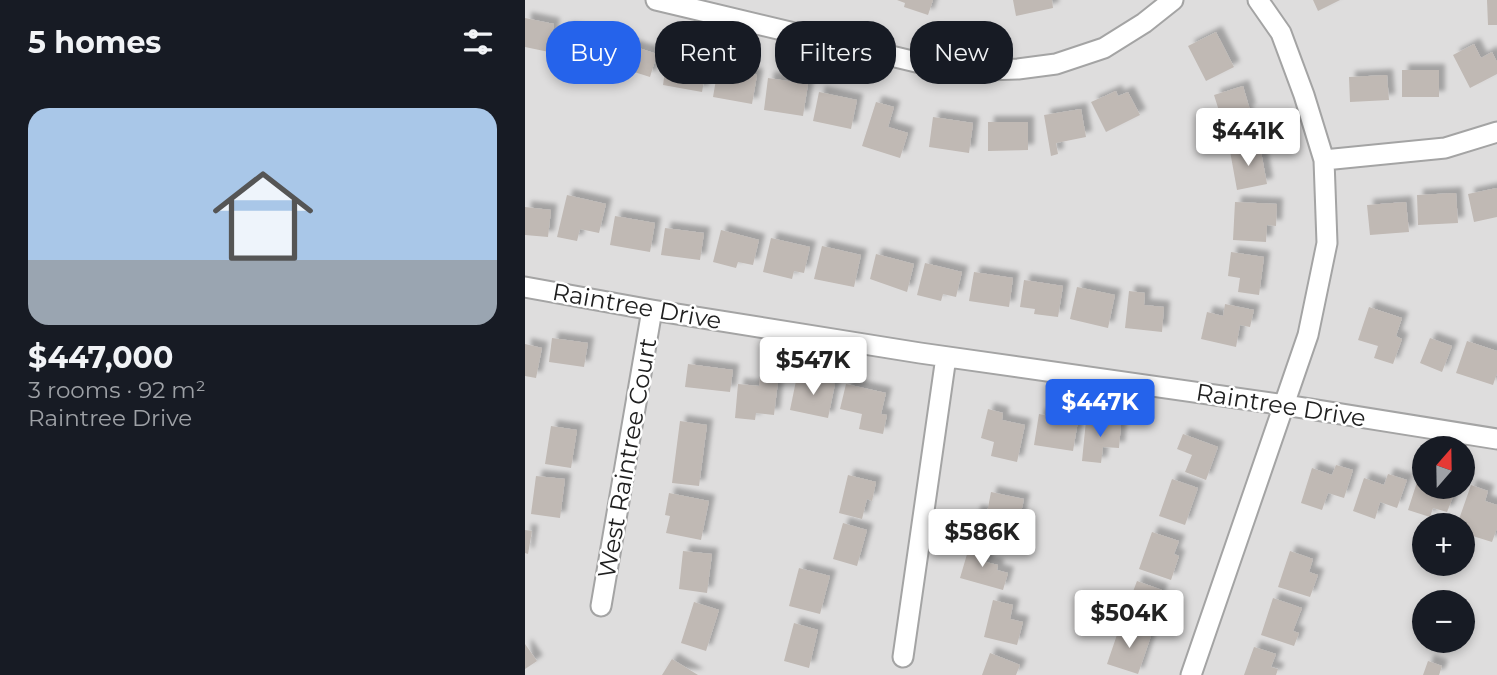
<!DOCTYPE html>
<meta charset="utf-8">
<style>
body{margin:0;font-family:Montserrat,sans-serif;background:#20242c;color:#f1f3f6;height:100vh;display:flex;flex-direction:column;font-size:26px;white-space:nowrap}
*{box-sizing:border-box;margin:0}
p{font-size:23px;color:#9ea1a6}
.icon{flex:none;width:38px;height:38px;fill:none;stroke:currentColor;stroke-width:2;stroke-linecap:round;stroke-linejoin:round}
.map{position:relative;flex:1;overflow:hidden}
.side{display:flex;flex-direction:column;background:#171b24;width:525px}
.side>*{flex:none}
.hud{position:absolute;left:21px;top:21px;width:665px;height:63px;display:flex;gap:14px}
.needle{width:46px;rotate:20deg}
.tools{position:absolute;left:887px;top:436px;display:grid;gap:14px}
.tools a{display:grid;place-items:center;width:63px;height:63px;border-radius:50%;background:#171b24;box-shadow:0 4px 10px #0003;font-size:35px}
.price{position:absolute;translate:-50% -60px;padding:0 16px;border-radius:7px;background:#fff;color:#222;font-size:23px;line-height:46px;filter:drop-shadow(0 2px 4px #0008)}
.price::after{content:'';position:absolute;left:50%;top:42px;width:21px;height:16px;margin-left:-10px;background:inherit;clip-path:polygon(0 0,100% 0,50% 100%)}
.price.on{background:#2563eb;color:#fff}
ul{padding:0;list-style:none}
li{display:grid;align-content:center;gap:14px;height:371px;padding:0 28px}
li+li{border-top:2px solid #363941}
li span{display:grid;place-items:center;height:217px;border-radius:21px;color:#555}
li>.icon{margin-inline-start:auto}
span .icon{width:126px;height:126px;fill:#fffc;stroke-width:1}
li b{font-size:30px}
h2{display:flex;justify-content:space-between;align-items:center;height:84px;padding:0 28px;font-size:30px}
.tag{padding:0 24px;border-radius:28px;background:#171b24;box-shadow:0 4px 10px #0003;font-size:24px;line-height:63px}
.tag.on{background:#2563eb;color:#fff}
main{display:flex;flex:1;min-height:0}
.map>svg:first-child{display:block}
.residential{fill:#dedddd;fill-rule:evenodd}
.building{fill:#c0b9b4;filter:url(#shadow)}
.lines{fill:none;stroke-linecap:round;stroke-linejoin:round}
.minor-casing{stroke:#a4a4a4;stroke-width:23}
.minor{stroke:#fff;stroke-width:19}
.labels{text-anchor:middle;dominant-baseline:central;stroke-width:5;stroke-linejoin:round;paint-order:stroke}
.street-label{font-size:24px;fill:#202020;stroke:#fff}
</style>
<main>
<section class="side">
<h2>5 homes<svg class="icon" aria-label="filters" viewBox="0 0 24 24"><path d="M4 7h16M4 17h16"/><circle cx="9" cy="7" r="2"/><circle cx="15" cy="17" r="2"/></svg></h2>
<ul>
<li><span style="background:linear-gradient(#a9c7e8 70%,#9aa5b1 0)"><svg class="icon" aria-label="home" viewBox="0 0 24 24"><path d="M3 11l9-7 9 7M6 9v11h12V9"/></svg></span><div><b>$447,000</b><p>3 rooms · 92 m²</p><p>Raintree Drive</p></div></li>
</ul>
</section>
<div class="map">
<svg width="972" height="675" viewBox="0 0 972 675">
<defs>
<filter id="shadow"><feDropShadow dx="6" dy="-6" stdDeviation="2" flood-color="#0004"/></filter>
</defs>
<rect width="100%" height="100%" fill="#f0ede7"/>
<!-- residential -->
<path class="residential" d="M0,0H972V675H0ZM900,448H938V486H900ZM900,525H938V564H900ZM900,602H938V640H900Z"/>
<!-- building -->
<path class="building" d="M372,0H408L403,15L379,7L380,3Z
M488,0H527L528,8L491,16Z
M788,0H815L793,11Z
M962,0H972V25H963Z
M0,18L29,24L24,52L0,47Z
M42,28L62,31L59,51L73,54L68,81L34,75Z
M691,32L709,67L681,81L663,46Z
M95,42L132,54L125,77L87,65Z
M949,44L956,58L967,52L972,62V74L945,88L928,55Z
M142,57L182,63L177,92L138,85Z
M193,68L232,75L227,104L188,97Z
M877,70H914V97H877Z
M862,75L864,100L825,102L824,77Z
M243,78L283,84L278,116L239,110Z
M718,86L725,110L721,111L725,125L701,133L689,95Z
M591,91L593,96L603,92L615,115L581,132L566,102Z
M294,92L332,100L326,129L288,121Z
M351,102L369,107L363,127L383,133L375,158L337,146Z
M556,109L561,137L531,143L533,154L526,156L519,115Z
M408,117L448,123L444,153L404,147Z
M463,122H503V150L463,151Z
M735,146L742,184L712,190L705,151Z
M972,188V217L949,222L943,194Z
M931,193L933,223L893,225L892,195Z
M42,195L81,204L74,233L55,229L52,241L32,237Z
M710,202L752,204L751,226L742,225L741,242L708,240Z
M881,202L884,232L845,235L842,205Z
M0,207L26,210L23,237L0,235Z
M90,216L130,223L125,252L85,245Z
M140,228L179,233L175,260L136,255Z
M196,230L234,240L228,265L213,262L211,268L188,262Z
M246,238L285,247L279,273L269,271L267,279L238,272Z
M297,246L336,255L329,287L289,279Z
M706,252L739,257L734,295L713,292L715,278L703,276Z
M351,254L389,264L382,292L345,279Z
M400,263L437,272L431,297L418,294L416,301L392,295Z
M449,272L488,278L484,307L444,301Z
M499,280L538,286L533,317L509,314L510,309L495,307Z
M552,287L590,295L583,328L545,319Z
M604,291L620,293L619,305L639,307L637,332L600,328Z
M700,304L729,310L725,327L715,325L711,347L676,339L682,312L698,316Z
M844,307L877,318L871,336L877,339L868,364L849,358L853,346L833,340Z
M27,338L63,343L59,367L24,362Z
M905,338L927,346L917,372L895,363Z
M942,341L972,351V373L968,385L931,373Z
M0,344L17,348L11,378L0,376Z
M163,364L208,370L205,392L160,387Z
M236,371L254,373L249,415L231,413L230,420L210,418L213,384L234,386Z
M272,376L310,384L303,418L265,410Z
M321,384L361,393L356,414L362,415L358,434L334,429L337,414L315,409Z
M463,409L478,413L477,420L500,425L492,462L466,456L469,442L456,438Z
M514,414L553,421L548,451L509,445Z
M561,420L596,424L594,448L578,447L576,463L557,461Z
M155,421L182,425L174,486L147,483Z
M26,426L52,430L46,468L20,464Z
M658,434L693,447L681,480L660,472L667,455L652,449Z
M811,465L828,470L819,498L803,493L797,510L776,503L787,468L807,475Z
M863,474L882,480L872,508L855,502L850,519L828,511L839,478L859,485Z
M323,475L351,482L347,501L342,499L337,519L314,513Z
M11,476L40,479L35,518L6,514Z
M894,476L900,478V486H924L931,489L922,512L908,508L905,517L883,510Z
M647,479L673,488L660,525L634,516Z
M946,485L963,491L960,501L972,505V528L967,542L938,533V525H932Z
M466,492L499,499L494,522L479,518L475,535L446,529L450,511L462,513Z
M144,493L184,501L176,540L141,533L145,516L140,515Z
M318,523L342,530L332,566L308,559Z
M0,530L7,531L3,554L0,553Z
M627,532L654,541L649,554L654,556L646,580L614,569Z
M445,544L464,549L461,562L473,565L472,570L483,573L478,590L435,578Z
M158,551L187,554L182,593L154,589Z
M765,551L788,559L784,572L793,575L785,597L753,587Z
M274,568L305,576L295,614L264,606Z
M612,581L637,590L632,603L638,605L629,629L598,618Z
M748,598L777,608L768,631L774,633L769,646L736,635Z
M468,600L488,605L485,619L498,622L492,645L459,637Z
M169,602L194,610L181,651L156,643Z
M269,623L293,630L284,668L259,661Z
M595,626L626,636L613,674L582,664Z
M0,644L12,661L0,669Z
M729,647L751,654L746,667L753,669L751,675H719Z
M465,653L495,665L491,675H457Z
M147,659L173,675H137Z
M903,661L917,666L914,675H898Z"/>
<g class="lines">
<!-- minor casing -->
<g class="minor-casing">
<path id="minor" d="M131,0L429,71L493,69L531,64L579,48L619,23L648,0
M799,160L920,148L972,132
M0,287L127,310L395,353L760,405L972,439
M76,606L127,310
M378,657L421,357
M666,675L783,335L802,243L799,160L779,95L756,33L733,0"/>
</g>
<!-- minor -->
<use href="#minor" class="minor"/>
</g>
<g class="labels">
<!-- street labels -->
<g class="street-label">
<text transform="translate(112 306) rotate(10)">Raintree Drive</text>
<text transform="translate(756 405) rotate(9)">Raintree Drive</text>
<text transform="translate(102 458) rotate(-80)">West Raintree Court</text>
</g>
</g>
</svg>
<div class="tools">
<a><svg class="needle" viewBox="-14 -14 28 28"><path d="M0-13l5 13h-10z" fill="#e53935"/><path d="M0 13l5-13h-10z" fill="#9ea1a6"/></svg></a>
<a>+</a>
<a>−</a>
</div>
<b class="price" style="left:723px;top:168px">$441K</b>
<b class="price" style="left:288px;top:397px">$547K</b>
<b class="price on" style="left:575px;top:439px">$447K</b>
<b class="price" style="left:457px;top:569px">$586K</b>
<b class="price" style="left:604px;top:650px">$504K</b>
<div class="hud">
<a class="tag on">Buy</a>
<a class="tag">Rent</a>
<a class="tag">Filters</a>
<a class="tag">New</a>
</div>
</div>
</main>
